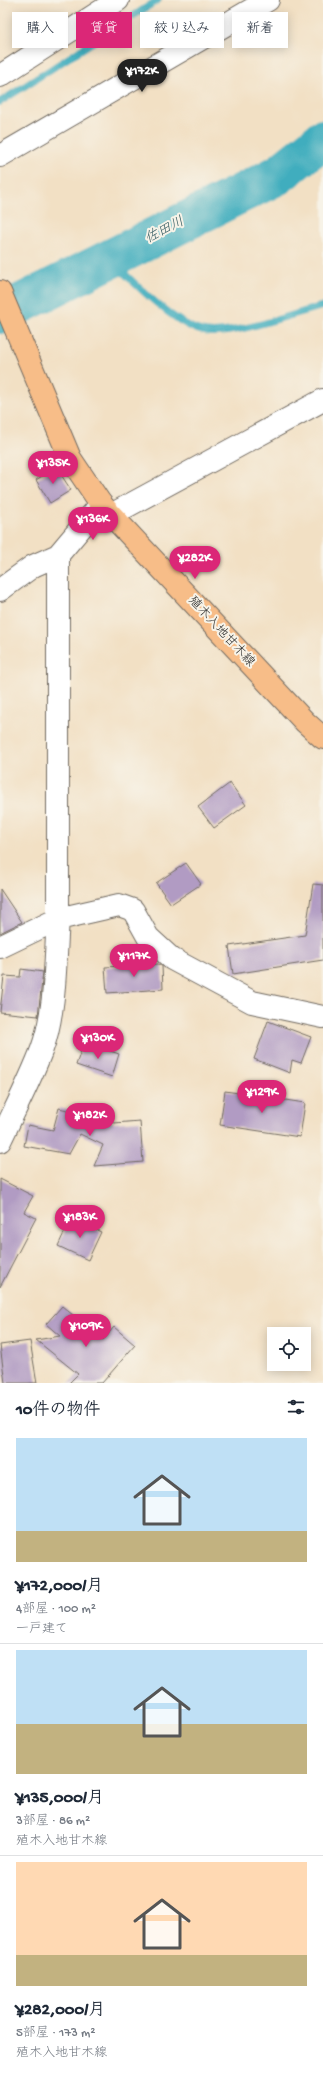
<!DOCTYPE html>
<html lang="ja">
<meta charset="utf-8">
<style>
body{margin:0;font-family:"Gochi Hand","Klee One",sans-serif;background:#f2f2f3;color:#1f2937;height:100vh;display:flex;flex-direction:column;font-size:15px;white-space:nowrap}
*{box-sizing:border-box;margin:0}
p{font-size:13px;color:#747a83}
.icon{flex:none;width:22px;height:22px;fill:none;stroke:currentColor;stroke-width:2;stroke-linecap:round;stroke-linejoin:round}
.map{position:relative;height:1383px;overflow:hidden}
.details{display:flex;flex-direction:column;background:#fff;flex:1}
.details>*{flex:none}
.hud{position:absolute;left:12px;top:12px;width:299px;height:36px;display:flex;gap:8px}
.controls{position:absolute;left:267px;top:1327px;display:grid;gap:8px}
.controls a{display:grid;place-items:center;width:44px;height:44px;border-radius:0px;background:#fff;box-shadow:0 2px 10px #0003;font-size:20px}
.price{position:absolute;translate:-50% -34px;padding:0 9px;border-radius:14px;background:#db2777;color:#fff;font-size:13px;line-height:26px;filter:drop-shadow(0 1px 2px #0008)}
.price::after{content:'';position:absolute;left:50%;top:24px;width:12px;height:9px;margin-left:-6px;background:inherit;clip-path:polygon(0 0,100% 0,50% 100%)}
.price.on{background:#222;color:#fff}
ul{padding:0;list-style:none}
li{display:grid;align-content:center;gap:8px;height:212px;padding:0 16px}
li+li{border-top:1px solid #e0e1e3}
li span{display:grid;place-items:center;height:124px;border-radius:0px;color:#555}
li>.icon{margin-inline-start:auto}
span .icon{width:72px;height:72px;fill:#fffc;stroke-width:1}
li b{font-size:17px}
h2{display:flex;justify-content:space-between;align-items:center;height:48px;padding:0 16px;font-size:17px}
.pill{padding:0 14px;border-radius:0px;background:#fff;box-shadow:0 2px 10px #0003;font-size:14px;line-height:36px}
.pill.on{background:#db2777;color:#fff}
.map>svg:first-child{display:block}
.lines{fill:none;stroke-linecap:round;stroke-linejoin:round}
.stream{stroke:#40adbe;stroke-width:7}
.river{stroke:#40adbe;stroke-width:40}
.building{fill:#b19bc3}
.minor-casing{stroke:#716a61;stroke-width:24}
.major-casing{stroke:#716a61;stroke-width:24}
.minor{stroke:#fff;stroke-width:22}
.major{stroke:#f7bd88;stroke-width:22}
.labels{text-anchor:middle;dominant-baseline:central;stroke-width:4;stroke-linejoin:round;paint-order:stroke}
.street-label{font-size:13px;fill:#2b2b2b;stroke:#f7f3e8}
.water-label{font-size:14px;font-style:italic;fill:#32585e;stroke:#f7f3e8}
</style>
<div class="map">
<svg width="323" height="1383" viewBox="0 0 323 1383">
<rect width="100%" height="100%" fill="#f7f3e8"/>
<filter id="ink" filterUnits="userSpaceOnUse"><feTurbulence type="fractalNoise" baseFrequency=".025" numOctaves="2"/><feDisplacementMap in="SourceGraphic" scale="8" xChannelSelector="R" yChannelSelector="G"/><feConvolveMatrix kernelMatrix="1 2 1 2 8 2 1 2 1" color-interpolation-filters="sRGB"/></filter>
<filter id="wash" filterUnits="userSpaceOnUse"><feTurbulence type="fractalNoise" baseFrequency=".012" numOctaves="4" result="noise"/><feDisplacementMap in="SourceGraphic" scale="16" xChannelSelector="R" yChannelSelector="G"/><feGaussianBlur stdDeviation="0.9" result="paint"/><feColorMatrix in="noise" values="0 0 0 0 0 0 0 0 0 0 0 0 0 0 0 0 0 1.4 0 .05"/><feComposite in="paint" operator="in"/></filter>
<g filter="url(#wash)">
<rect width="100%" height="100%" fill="#f2e0c4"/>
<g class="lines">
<!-- stream -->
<path class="stream" d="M0,102L158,0
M110,259C131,280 178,329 207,332C232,336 296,313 323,306"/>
<!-- river -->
<path class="river" d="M0,314L278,175L323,139"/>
</g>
<g id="blocks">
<!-- building -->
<path class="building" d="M56,467L71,490L50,503L36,480Z
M230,783L246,805L214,828L198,807Z
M186,863L201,884L171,904L156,883Z
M313,884L323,885V960L233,974L229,946L305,935Z
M0,889L22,922L0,933Z
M158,964L162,966L163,989L107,993L105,967Z
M21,969L43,972L38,1016L0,1012L4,976L20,977Z
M268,1021L311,1037L301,1063L292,1060L290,1073L254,1059Z
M84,1042L119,1054L112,1077L76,1065Z
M225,1091L305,1103L300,1137L220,1125Z
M59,1108L84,1114V1113L114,1123L140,1121L143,1162L94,1166L103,1145L80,1134L69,1154L24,1146L28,1125L53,1130Z
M0,1179L33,1196L24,1212L36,1218L0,1287Z
M71,1218L101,1232L88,1260L58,1246Z
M62,1306L103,1340L114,1327L135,1345L102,1383H69L78,1374L36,1340L60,1336L46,1324Z
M30,1341L37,1383H5L0,1345Z"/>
</g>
</g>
<g filter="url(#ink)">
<use href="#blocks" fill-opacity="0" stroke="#716a61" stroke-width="1"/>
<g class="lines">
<!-- minor casing -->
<g class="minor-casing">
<path id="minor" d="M0,76L118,0
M0,156L268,0
M111,515L323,400
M0,590L33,566L58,555L101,504
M0,947L58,919L119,905L133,910L148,937L172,959L252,1002L323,1017
M0,1141C14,1111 30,1081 42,1049C56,1011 55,960 58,919V555"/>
</g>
<!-- major casing -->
<g class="major-casing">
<path id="major" d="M0,292L70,458L101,504L305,722L323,738"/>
</g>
<!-- minor -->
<use href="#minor" class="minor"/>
<!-- major -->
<use href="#major" class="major"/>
</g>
</g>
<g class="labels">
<!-- street labels -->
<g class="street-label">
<text transform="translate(221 632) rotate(47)">殖木入地甘木線</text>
</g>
<!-- water labels -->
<g class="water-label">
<text transform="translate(165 231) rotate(-27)">佐田川</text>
</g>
</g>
</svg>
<div class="controls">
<a><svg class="icon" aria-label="locate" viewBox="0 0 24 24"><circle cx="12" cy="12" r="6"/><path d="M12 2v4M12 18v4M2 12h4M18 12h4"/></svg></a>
</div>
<b class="price on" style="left:142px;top:93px">¥172K</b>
<b class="price" style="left:53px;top:485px">¥135K</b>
<b class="price" style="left:93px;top:541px">¥136K</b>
<b class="price" style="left:195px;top:580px">¥282K</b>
<b class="price" style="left:134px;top:978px">¥117K</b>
<b class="price" style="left:98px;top:1060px">¥130K</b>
<b class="price" style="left:262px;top:1114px">¥129K</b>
<b class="price" style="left:90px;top:1137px">¥182K</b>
<b class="price" style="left:80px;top:1239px">¥183K</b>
<b class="price" style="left:86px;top:1348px">¥109K</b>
<div class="hud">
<a class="pill">購入</a>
<a class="pill on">賃貸</a>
<a class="pill">絞り込み</a>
<a class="pill">新着</a>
</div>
</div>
<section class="details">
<h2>10件の物件<svg class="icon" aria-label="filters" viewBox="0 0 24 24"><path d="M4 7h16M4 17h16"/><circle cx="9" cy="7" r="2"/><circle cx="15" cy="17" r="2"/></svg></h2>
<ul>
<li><span style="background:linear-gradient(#bfe0f5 75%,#c2b280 0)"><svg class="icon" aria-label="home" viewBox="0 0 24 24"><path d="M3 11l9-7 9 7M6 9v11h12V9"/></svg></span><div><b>¥172,000/月</b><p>4部屋 · 100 m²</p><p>一戸建て</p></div></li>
<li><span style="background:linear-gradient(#bfe0f5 60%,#c2b280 0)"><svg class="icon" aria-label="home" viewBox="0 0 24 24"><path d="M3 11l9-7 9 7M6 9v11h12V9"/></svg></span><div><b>¥135,000/月</b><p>3部屋 · 86 m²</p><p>殖木入地甘木線</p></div></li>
<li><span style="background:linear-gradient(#ffd9b3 75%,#c2b280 0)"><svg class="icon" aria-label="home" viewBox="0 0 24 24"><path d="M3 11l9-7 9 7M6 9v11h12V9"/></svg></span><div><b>¥282,000/月</b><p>5部屋 · 173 m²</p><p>殖木入地甘木線</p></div></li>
</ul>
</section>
